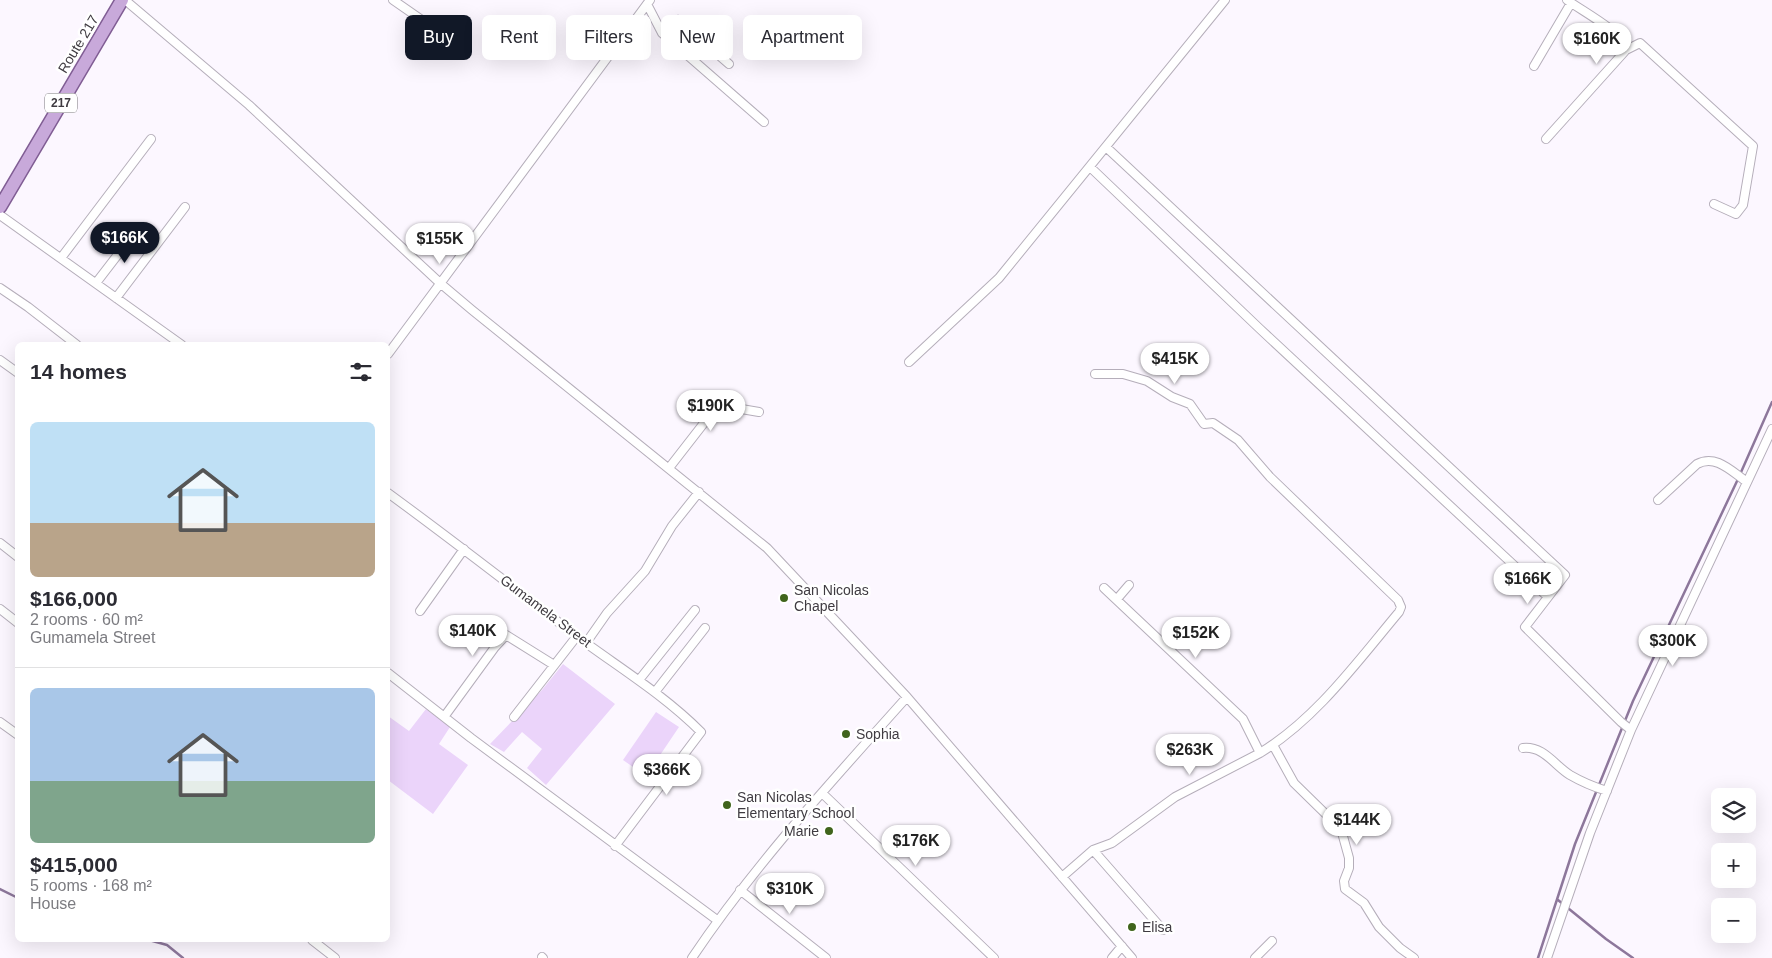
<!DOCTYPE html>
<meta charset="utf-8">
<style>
body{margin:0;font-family:Helvetica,sans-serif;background:#f2f2f3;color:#2b2b33;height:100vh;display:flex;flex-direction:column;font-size:19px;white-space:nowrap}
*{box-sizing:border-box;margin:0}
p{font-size:16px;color:#7c7c81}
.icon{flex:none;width:28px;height:28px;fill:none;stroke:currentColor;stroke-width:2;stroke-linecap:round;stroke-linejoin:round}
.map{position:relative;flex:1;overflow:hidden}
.sheet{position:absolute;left:15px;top:342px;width:375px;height:600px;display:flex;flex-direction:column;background:#fff;border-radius:8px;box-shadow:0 5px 20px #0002}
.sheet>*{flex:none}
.hud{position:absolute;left:405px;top:15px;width:475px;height:45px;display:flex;gap:10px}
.fabs{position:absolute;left:1711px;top:788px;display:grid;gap:10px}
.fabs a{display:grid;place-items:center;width:45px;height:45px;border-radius:8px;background:#fff;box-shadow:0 5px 20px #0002;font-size:25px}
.price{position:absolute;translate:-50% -42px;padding:0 11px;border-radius:18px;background:#fff;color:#222;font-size:16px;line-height:32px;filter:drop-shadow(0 1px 2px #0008)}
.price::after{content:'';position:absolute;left:50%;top:30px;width:15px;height:11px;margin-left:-8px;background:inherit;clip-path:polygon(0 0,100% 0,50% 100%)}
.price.on{background:#111827;color:#fff}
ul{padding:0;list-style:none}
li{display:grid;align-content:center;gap:10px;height:265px;padding:0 15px}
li+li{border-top:1px solid #e1e1e2}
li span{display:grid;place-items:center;height:155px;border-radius:8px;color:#555}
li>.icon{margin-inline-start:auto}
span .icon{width:90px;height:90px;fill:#fffc;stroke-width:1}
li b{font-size:21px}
h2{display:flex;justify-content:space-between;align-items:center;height:60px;padding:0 15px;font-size:21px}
.chip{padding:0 18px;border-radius:8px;background:#fff;box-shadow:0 5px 20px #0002;font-size:18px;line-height:45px}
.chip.on{background:#111827;color:#fff}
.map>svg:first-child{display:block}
.green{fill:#ebd4fa}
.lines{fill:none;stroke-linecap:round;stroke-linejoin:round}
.stream{stroke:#8d779b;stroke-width:2.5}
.minor-casing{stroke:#b5aeba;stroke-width:10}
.primary-casing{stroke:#805d94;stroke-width:15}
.minor{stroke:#fff;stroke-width:8}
.primary{stroke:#c8a9da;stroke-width:12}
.poi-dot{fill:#40641c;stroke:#fff;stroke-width:2}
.labels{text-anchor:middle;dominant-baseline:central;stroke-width:5;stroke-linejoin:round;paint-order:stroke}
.shield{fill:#fff;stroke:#79767a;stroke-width:1}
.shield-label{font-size:12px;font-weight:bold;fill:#3f3b41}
.street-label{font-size:14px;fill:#3f3b41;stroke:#fff}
.poi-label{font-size:14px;fill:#3f3b41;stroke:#fff;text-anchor:start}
</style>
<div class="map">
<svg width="1772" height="958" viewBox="0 0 1772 958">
<rect width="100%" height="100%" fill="#fcf7ff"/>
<!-- green -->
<path class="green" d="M563,664L615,704L546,785L527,768L542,749L522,732L504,752L490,744L542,690Z
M426,709L450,727L439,744L468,765L433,814L388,780V716L409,731Z
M656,712L679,727L646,776L623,760Z"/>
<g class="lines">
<!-- stream -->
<path class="stream" d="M0,889L18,898
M1558,900L1606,939L1633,958
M149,940L167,945L183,958
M1538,958L1575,844L1633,701L1738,479L1772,402"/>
<!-- minor casing -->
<g class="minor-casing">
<path id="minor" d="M125,0L249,105L440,283L472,310L767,548L907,697L1132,958
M393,0L455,43
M647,4L662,33L764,122
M662,33L678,20L729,64
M1626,50L1640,43L1753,146L1743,205L1736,214L1714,204
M1534,66L1571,3
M1546,139L1626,50C1627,46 1628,45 1625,42C1615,29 1581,10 1567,0
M1106,147L1565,575L1525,627L1621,722L1631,730
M1090,167L1260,329L1548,597
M0,215L182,345
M61,258L151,139
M96,283L136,231
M0,288L28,307L77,345
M116,298L185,207
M388,354L650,0
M0,360L18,373
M909,362L999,278L1225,0
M669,468L718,405L759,412
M388,493C451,539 513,587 575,635C618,667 663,694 701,732L615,846
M1658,500L1697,464C1716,454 1731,471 1747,482
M0,543L18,557
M1104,588L1243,719L1260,753
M1117,599L1129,585
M0,609L18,623
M420,611L464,549
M586,643L607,613L645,571L672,526L699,492
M388,673L471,738L717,920
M639,680L695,610
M655,692L705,628
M444,717L495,647L506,635L554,665
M514,717L577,636
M0,722L18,735
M1273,745L1294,783L1341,829L1349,858V868L1344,881L1345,889L1364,903L1379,927L1400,948L1414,958
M1523,748C1544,746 1554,765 1570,775C1582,782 1594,787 1607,791
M822,793L994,958
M1093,850L1163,930
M1062,877L1093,850L1112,843L1175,797L1260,753C1316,719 1357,662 1399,612L1401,607L1398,600L1270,477L1238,440L1213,423L1204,424L1190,404L1172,397L1147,381L1123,374H1095
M740,890L826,958
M312,940L335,958
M542,957L543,958
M692,958C755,864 832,781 907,697
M1112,958L1122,946
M1255,958L1272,941
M1547,958L1590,833L1631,730L1772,429"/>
</g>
<!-- primary casing -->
<g class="primary-casing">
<path id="primary" d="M0,207L122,0"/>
</g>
<!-- minor -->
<use href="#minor" class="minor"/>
<!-- primary -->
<use href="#primary" class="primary"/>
</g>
<!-- markers -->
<g class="poi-dot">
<circle cx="784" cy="598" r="5"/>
<circle cx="846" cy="734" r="5"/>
<circle cx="727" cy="805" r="5"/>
<circle cx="829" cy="831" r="5"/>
<circle cx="1132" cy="927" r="5"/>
</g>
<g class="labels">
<!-- shield labels -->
<rect class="shield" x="45" y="93.5" width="32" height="19" rx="4"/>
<g class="shield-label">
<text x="61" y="103">217</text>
</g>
<!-- street labels -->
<g class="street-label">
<text transform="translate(78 44) rotate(-59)">Route 217</text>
<text transform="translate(546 611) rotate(37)">Gumamela Street</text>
</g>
<!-- poi labels -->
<g class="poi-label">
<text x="794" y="590">San Nicolas<tspan x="794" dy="16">Chapel</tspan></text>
<text x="856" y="734">Sophia</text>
<text x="737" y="797">San Nicolas<tspan x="737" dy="16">Elementary School</tspan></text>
<text x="819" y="831" text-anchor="end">Marie</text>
<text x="1142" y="927">Elisa</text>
</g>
</g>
</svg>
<div class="fabs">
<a><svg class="icon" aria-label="layers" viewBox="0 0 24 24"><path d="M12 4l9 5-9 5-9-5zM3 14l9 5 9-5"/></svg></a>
<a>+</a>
<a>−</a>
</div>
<b class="price" style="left:1597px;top:65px">$160K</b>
<b class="price on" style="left:125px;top:264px">$166K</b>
<b class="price" style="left:440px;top:265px">$155K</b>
<b class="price" style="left:1175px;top:385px">$415K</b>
<b class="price" style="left:711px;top:432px">$190K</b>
<b class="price" style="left:1528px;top:605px">$166K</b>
<b class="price" style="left:473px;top:657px">$140K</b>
<b class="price" style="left:1196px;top:659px">$152K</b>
<b class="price" style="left:1673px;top:667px">$300K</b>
<b class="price" style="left:1190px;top:776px">$263K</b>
<b class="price" style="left:667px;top:796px">$366K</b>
<b class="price" style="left:1357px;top:846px">$144K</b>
<b class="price" style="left:916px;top:867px">$176K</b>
<b class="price" style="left:790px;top:915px">$310K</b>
<div class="hud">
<a class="chip on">Buy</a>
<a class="chip">Rent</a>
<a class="chip">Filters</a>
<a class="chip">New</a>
<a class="chip">Apartment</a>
</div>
<section class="sheet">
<h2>14 homes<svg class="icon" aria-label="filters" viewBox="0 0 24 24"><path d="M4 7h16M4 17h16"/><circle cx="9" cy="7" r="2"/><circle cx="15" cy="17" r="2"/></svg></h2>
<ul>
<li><span style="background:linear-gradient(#bfe0f5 65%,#b9a48a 0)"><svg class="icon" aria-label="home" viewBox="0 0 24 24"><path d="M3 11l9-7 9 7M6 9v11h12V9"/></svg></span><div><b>$166,000</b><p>2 rooms · 60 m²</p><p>Gumamela Street</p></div></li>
<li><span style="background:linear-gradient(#a9c7e8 60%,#7fa58c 0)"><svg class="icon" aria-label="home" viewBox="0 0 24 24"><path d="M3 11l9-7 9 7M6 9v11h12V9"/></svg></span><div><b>$415,000</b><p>5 rooms · 168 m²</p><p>House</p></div></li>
</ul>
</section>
</div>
